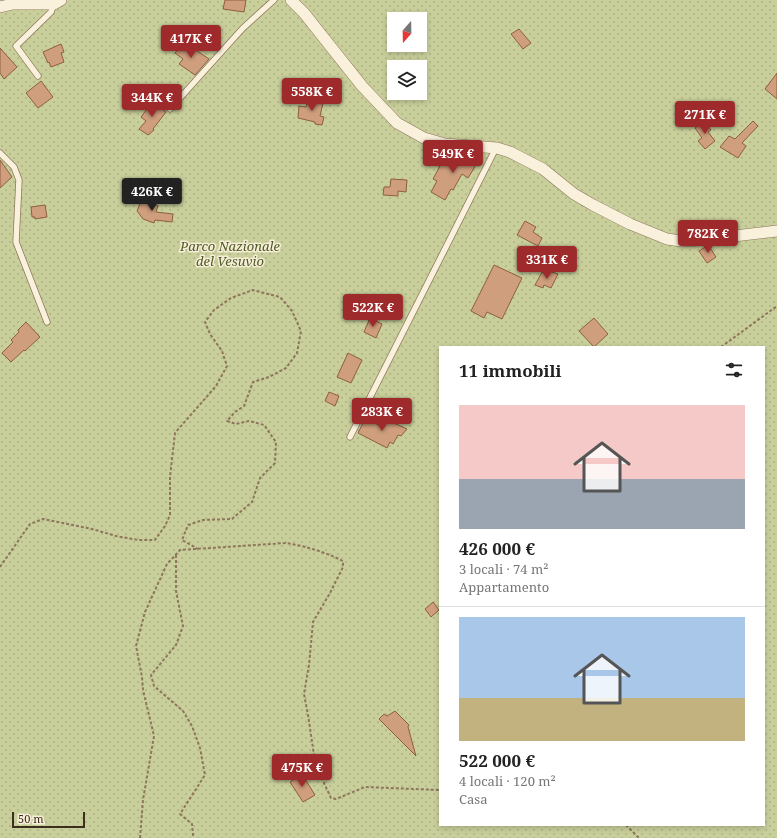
<!DOCTYPE html>
<html lang="it">
<meta charset="utf-8">
<style>
body{margin:0;font-family:"Noto Serif",serif;background:#f2f2f2;color:#222;height:100vh;display:flex;flex-direction:column;font-size:15px;white-space:nowrap}
*{box-sizing:border-box;margin:0}
p{font-size:13px;color:#767676}
.icon{flex:none;width:22px;height:22px;fill:none;stroke:currentColor;stroke-width:2;stroke-linecap:round;stroke-linejoin:round}
.map{position:relative;flex:1;overflow:hidden}
.details{position:absolute;left:439px;top:346px;width:326px;height:480px;display:flex;flex-direction:column;background:#fff;border-radius:0px;box-shadow:0 2px 6px #0003}
.details>*{flex:none}
.needle{width:26px;rotate:200deg}
.fabs{position:absolute;left:387px;top:12px;display:grid;gap:8px}
.fabs a{display:grid;place-items:center;width:40px;height:40px;border-radius:0px;background:#fff;box-shadow:0 2px 6px #0003;font-size:20px}
.scale{position:absolute;left:12px;bottom:10px;width:73px;box-sizing:border-box;padding-left:4px;border:2px solid #3d2e20;border-top:0;font-size:11px;line-height:14px;white-space:nowrap;color:#3d2e20;-webkit-text-stroke:3px #f7eed8;paint-order:stroke}
.price{position:absolute;translate:-50% -34px;padding:0 9px;border-radius:4px;background:#9e2a2b;color:#fff;font-size:13px;line-height:26px;filter:drop-shadow(0 1px 2px #0008)}
.price::after{content:'';position:absolute;left:50%;top:24px;width:12px;height:9px;margin-left:-6px;background:inherit;clip-path:polygon(0 0,100% 0,50% 100%)}
.price.on{background:#222;color:#fff}
ul{padding:0;list-style:none}
li{display:grid;align-content:center;gap:8px;height:212px;padding:0 20px}
li+li{border-top:1px solid #e0e0e0}
li span{display:grid;place-items:center;height:124px;border-radius:0px;color:#555}
li>.icon{margin-inline-start:auto}
span .icon{width:72px;height:72px;fill:#fffc;stroke-width:1}
li b{font-size:17px}
h2{display:flex;justify-content:space-between;align-items:center;height:48px;padding:0 20px;font-size:17px}
.map>svg:first-child{display:block}
.park{fill:url(#park-dots);fill-rule:evenodd}
.building{fill:#cf9f7d;stroke:#8d5f41}
.lines{fill:none;stroke-linecap:round;stroke-linejoin:round}
.lane-casing{stroke:#8d765c;stroke-width:7}
.street-casing{stroke:#8d765c;stroke-width:12}
.path{stroke:#8d765c;stroke-width:2;stroke-dasharray:3 2;stroke-linecap:butt}
.lane{stroke:#faf1dc;stroke-width:5.5}
.street{stroke:#faf1dc;stroke-width:11}
.labels{text-anchor:middle;dominant-baseline:central;stroke-width:3;stroke-linejoin:round;paint-order:stroke}
.park-label{font-size:13px;font-style:italic;fill:#4d5a26;stroke:#f7eed8}
</style>
<div class="map">
<svg width="777" height="838" viewBox="0 0 777 838">
<defs>
<pattern id="park-dots" width="8" height="8" patternUnits="userSpaceOnUse"><rect width="8" height="8" fill="#c9cf9b"/><path d="M2 2h.1M6 6h.1" fill="none" stroke="#aeb285" stroke-width="1.8" stroke-linecap="round"/></pattern>
</defs>
<rect width="100%" height="100%" fill="#f0e4c8"/>
<!-- park -->
<path class="park" d="M0,0H777V838H0ZM394,19H420V45H394ZM394,67H420V93H394ZM440,347H764V825H440Z"/>
<!-- building -->
<path class="building" d="M225,0H246L244,12L223,9Z
M519,29L531,43L523,49L511,34Z
M184,42L209,59L195,75L179,64L183,59L175,53Z
M61,44L64,52L61,53L64,62L51,67L49,62L48,63L43,52Z
M0,48L17,67L4,79L0,73Z
M777,73V99L765,89Z
M41,81L53,97L38,108L26,93Z
M308,100L323,103L320,116L324,117L322,125L315,124V122L298,118L299,106L306,107Z
M152,102L166,112L153,129L154,130L148,135L139,129L146,121L141,117Z
M704,121L711,130L708,132L715,141L705,149L698,141L702,138L695,128Z
M753,121L758,126L742,143L746,146L738,158L720,147L729,136L735,139Z
M460,152L466,153L479,160L468,178L462,174L453,190L451,189L445,200L431,192L437,181L433,179L442,162L452,166Z
M0,160L12,177L0,188Z
M391,179L407,180L406,192L398,191V196L383,195L384,187H390Z
M143,196L151,199L150,203L158,206L156,212L173,214L172,222L155,220L154,223L143,219L137,211Z
M45,205L47,217L35,219V217H32L31,207Z
M525,221L536,227L533,232L542,238L538,246L517,235Z
M707,246H709L716,257L707,263L699,251Z
M494,265L522,278L502,319L487,312L484,318L471,311Z
M549,271L558,274L551,288L544,285L543,288L535,285L542,272L545,274Z
M370,318L382,324L376,338L364,332Z
M594,318L608,334L594,347L579,331Z
M26,322L40,337L25,351L24,350L11,362L2,353L13,342L11,340L19,332L18,330Z
M348,353L362,360L351,383L337,377Z
M329,392L339,396L335,406L325,401Z
M383,418L407,429L401,436L398,435L393,444L390,442L387,448L358,433L365,419L379,425Z
M433,602L439,610L431,617L425,609Z
M395,711L409,725L408,727L416,756L379,719L384,714L387,716Z
M302,774L315,795L303,802L290,782Z"/>
<g class="lines">
<!-- lane casing -->
<g class="lane-casing">
<path id="lane" d="M38,76L16,46L51,12L54,4
M170,109L243,28L274,0
M0,153L14,167L19,180L16,242L47,322
M350,437L496,148"/>
</g>
<!-- street casing -->
<g class="street-casing">
<path id="street" d="M291,0L304,13L362,86L397,123L424,138L445,144L497,148L510,152L543,169L574,194L593,205L630,224L667,239L681,241L700,240L777,231
M0,7L13,4H54L61,0"/>
</g>
<!-- path -->
<path class="path" d="M721,347L777,306
M176,555V591L183,626L176,645L151,675L154,686L183,711L192,726L200,748L205,775L180,814L192,824L193,835L192,838
M0,567L30,524L43,519L92,529L116,536L138,540H155L165,526L170,515V477L175,433L216,386L227,366L222,351L210,334L205,322L214,310L231,298L253,290L280,297L292,311L301,331L297,353L286,368L269,377L253,382L244,406L235,412L227,421L236,424L249,421L264,425L276,442L275,463L260,478L252,502L232,519L203,520L188,525L182,540L198,549
M626,825L639,838
M140,838L143,800L154,736L143,690L142,677L136,646L145,612L167,564L180,550L286,543C305,546 325,552 343,561V567L330,593L313,622L309,665L304,694L308,715L314,755L324,783L331,798L336,799L365,787L440,790"/>
<!-- lane -->
<use href="#lane" class="lane"/>
<!-- street -->
<use href="#street" class="street"/>
</g>
<g class="labels">
<!-- park labels -->
<g class="park-label">
<text x="230" y="246">Parco Nazionale<tspan x="230" dy="15">del Vesuvio</tspan></text>
</g>
</g>
</svg>
<div class="fabs">
<a><svg class="needle" viewBox="-14 -14 28 28"><path d="M0-13l5 13h-10z" fill="#e53935"/><path d="M0 13l5-13h-10z" fill="#767676"/></svg></a>
<a><svg class="icon" aria-label="layers" viewBox="0 0 24 24"><path d="M12 4l9 5-9 5-9-5zM3 14l9 5 9-5"/></svg></a>
</div>
<div class="scale">50 m</div>
<b class="price" style="left:191px;top:59px">417K €</b>
<b class="price" style="left:312px;top:112px">558K €</b>
<b class="price" style="left:152px;top:118px">344K €</b>
<b class="price" style="left:705px;top:135px">271K €</b>
<b class="price" style="left:453px;top:174px">549K €</b>
<b class="price on" style="left:152px;top:212px">426K €</b>
<b class="price" style="left:708px;top:254px">782K €</b>
<b class="price" style="left:547px;top:280px">331K €</b>
<b class="price" style="left:373px;top:328px">522K €</b>
<b class="price" style="left:382px;top:432px">283K €</b>
<b class="price" style="left:302px;top:788px">475K €</b>
<section class="details">
<h2>11 immobili<svg class="icon" aria-label="filters" viewBox="0 0 24 24"><path d="M4 7h16M4 17h16"/><circle cx="9" cy="7" r="2"/><circle cx="15" cy="17" r="2"/></svg></h2>
<ul>
<li><span style="background:linear-gradient(#f6c9c9 60%,#9aa5b1 0)"><svg class="icon" aria-label="home" viewBox="0 0 24 24"><path d="M3 11l9-7 9 7M6 9v11h12V9"/></svg></span><div><b>426 000 €</b><p>3 locali · 74 m²</p><p>Appartamento</p></div></li>
<li><span style="background:linear-gradient(#a9c7e8 65%,#c2b280 0)"><svg class="icon" aria-label="home" viewBox="0 0 24 24"><path d="M3 11l9-7 9 7M6 9v11h12V9"/></svg></span><div><b>522 000 €</b><p>4 locali · 120 m²</p><p>Casa</p></div></li>
</ul>
</section>
</div>
